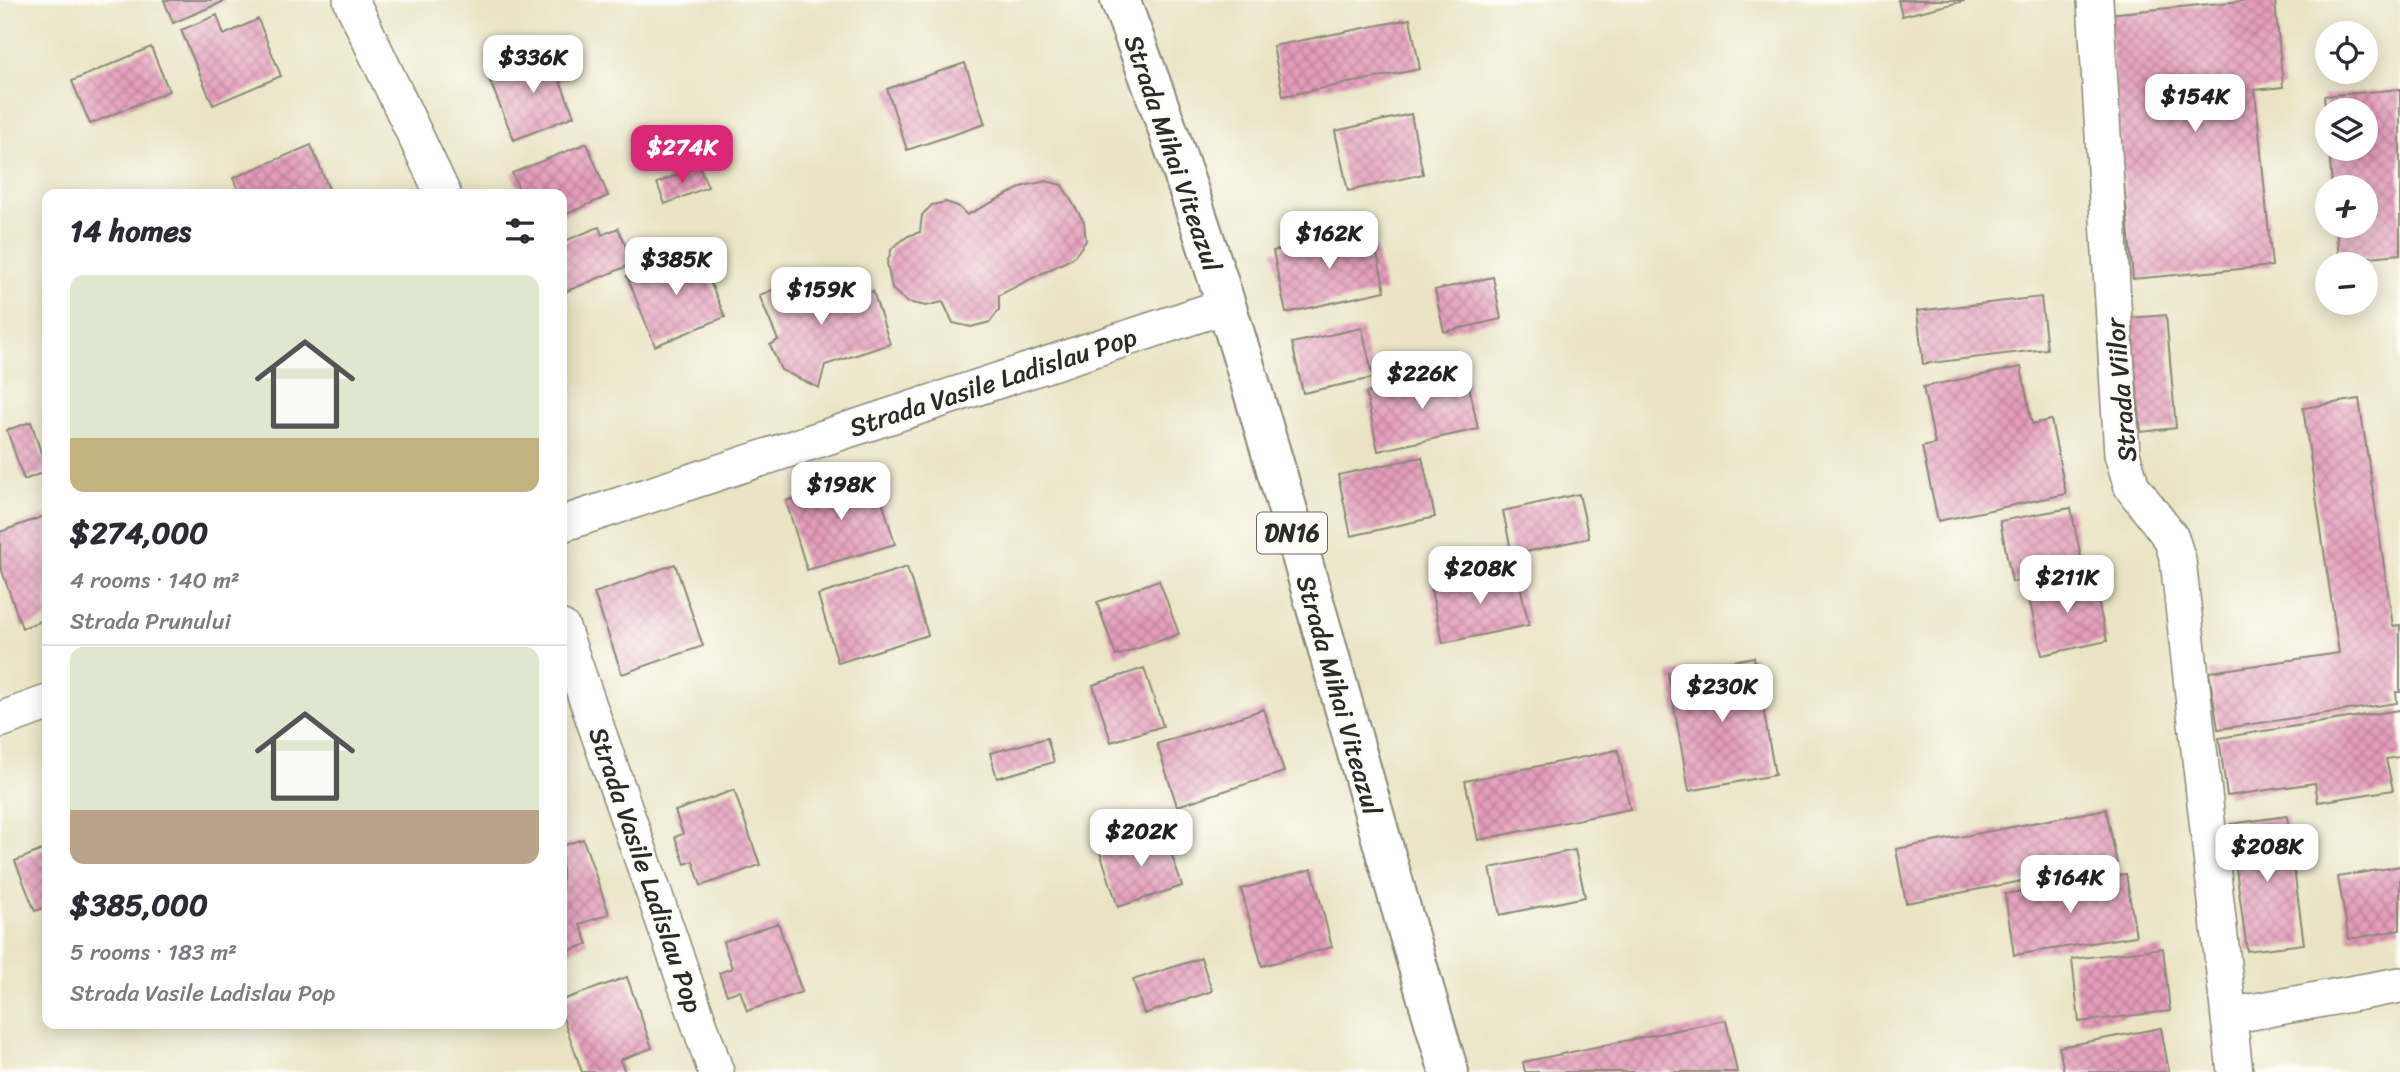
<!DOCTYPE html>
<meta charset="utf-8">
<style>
body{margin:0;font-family:Sriracha,sans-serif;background:#f2f2f3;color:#2b2b33;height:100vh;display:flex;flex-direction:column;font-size:26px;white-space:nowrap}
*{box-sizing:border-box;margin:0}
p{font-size:23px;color:#7c7c81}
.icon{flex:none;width:38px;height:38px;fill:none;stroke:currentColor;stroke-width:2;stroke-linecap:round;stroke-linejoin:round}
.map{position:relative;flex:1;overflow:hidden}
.drawer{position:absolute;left:42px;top:189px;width:525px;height:840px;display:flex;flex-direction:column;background:#fff;border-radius:14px;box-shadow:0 4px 18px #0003}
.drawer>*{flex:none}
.tools{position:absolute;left:2315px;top:21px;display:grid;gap:14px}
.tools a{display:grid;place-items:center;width:63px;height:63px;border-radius:50%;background:#fff;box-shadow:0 4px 18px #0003;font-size:35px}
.price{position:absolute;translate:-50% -60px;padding:0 16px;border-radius:14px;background:#fff;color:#222;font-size:23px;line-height:46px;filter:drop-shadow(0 2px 4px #0008)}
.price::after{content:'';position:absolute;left:50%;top:42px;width:21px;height:16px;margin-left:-10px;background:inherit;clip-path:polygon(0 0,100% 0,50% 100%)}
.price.on{background:#db2777;color:#fff}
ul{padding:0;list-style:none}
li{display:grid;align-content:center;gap:14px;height:371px;padding:0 28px}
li+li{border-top:2px solid #e1e1e2}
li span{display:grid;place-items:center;height:217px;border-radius:14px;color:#555}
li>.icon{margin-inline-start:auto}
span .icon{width:126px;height:126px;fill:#fffc;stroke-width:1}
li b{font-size:30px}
h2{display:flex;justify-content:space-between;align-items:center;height:84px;padding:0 28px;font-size:30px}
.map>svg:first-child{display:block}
.building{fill:url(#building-cross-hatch)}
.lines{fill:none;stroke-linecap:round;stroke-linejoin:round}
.minor-casing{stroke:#8a8878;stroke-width:38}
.highway-casing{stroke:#8a8878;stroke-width:42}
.minor{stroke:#fff;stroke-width:35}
.highway{stroke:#fff;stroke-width:38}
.labels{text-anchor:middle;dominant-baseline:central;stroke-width:5;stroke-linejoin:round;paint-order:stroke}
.shield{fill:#fdfcf7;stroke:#6a6a68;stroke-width:2}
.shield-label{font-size:24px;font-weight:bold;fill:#2b2b2b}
.street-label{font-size:26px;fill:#2b2b2b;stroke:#fdfcf7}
</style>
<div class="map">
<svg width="2400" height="1072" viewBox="0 0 2400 1072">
<defs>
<pattern id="building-cross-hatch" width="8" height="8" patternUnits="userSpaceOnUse" patternTransform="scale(1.75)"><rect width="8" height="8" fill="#e59dbb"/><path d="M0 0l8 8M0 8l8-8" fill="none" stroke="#ba8098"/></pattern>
</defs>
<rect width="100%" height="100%" fill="#fdfcf7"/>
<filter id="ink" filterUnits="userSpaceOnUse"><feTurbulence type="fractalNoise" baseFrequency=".0143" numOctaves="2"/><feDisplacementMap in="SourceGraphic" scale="14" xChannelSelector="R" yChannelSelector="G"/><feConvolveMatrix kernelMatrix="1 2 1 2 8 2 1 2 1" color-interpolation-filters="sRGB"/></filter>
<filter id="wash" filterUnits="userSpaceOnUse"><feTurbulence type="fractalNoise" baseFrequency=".00686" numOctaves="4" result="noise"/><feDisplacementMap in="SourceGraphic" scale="28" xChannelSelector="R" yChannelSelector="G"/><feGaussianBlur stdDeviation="1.57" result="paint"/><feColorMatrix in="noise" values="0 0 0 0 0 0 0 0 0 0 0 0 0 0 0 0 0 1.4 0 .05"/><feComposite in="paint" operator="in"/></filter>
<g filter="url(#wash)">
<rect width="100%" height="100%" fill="#eae4c5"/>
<g id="blocks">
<!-- building -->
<path class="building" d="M164,0H227L173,23Z
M1898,0H1964V1L1902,16Z
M2252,0H2275L2283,87L2255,90L2272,266L2133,279L2108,14Z
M217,15L224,35L258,19L281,76L213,105L181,30Z
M1410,19L1420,69L1283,96L1273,46Z
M151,47L169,91L90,124L72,81Z
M558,51L569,77L560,81L574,116L514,140L489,79Z
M965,63L985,124L907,150L887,89Z
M2400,89V254L2339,260L2336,226H2366V187H2332L2329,149H2366V110H2328L2326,115L2324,96Z
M1411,114L1423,174L1348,191L1335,131Z
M587,143L608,196L562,216V194H521L512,173Z
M311,145L331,194H240L233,178Z
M699,166L708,187L665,204L657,183Z
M1046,181L1062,185L1084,222L1086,241L1073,258L999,295V310L990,322L971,327L953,323L943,302L926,306L907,302L892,289L887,263L892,248L908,236L920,232L922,215L932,205L946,202L958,206L967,215L1024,186Z
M599,227L602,235L618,228L633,264L562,293V242Z
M1372,230L1385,291L1286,313L1273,251Z
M696,248L725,317L655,346L627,276Z
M824,271L836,302L873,291L890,344L825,365L819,388L781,370L770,345L778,340L759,295Z
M1493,277L1501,319L1444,332L1435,290Z
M2041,297L2047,349L1923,364L1917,311Z
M2166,315L2176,428L2141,432L2130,318Z
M1362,328L1373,378L1303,393L1292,343Z
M2021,367L2032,424L2051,420L2066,494L1938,521L1922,447L1935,444L1923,387Z
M1466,371L1478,429L1378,451L1366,393Z
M2359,399L2393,626L2400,625V692H2396L2397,703L2218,729L2209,672L2339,653L2303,408Z
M31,422L47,471L24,480L7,430Z
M1422,457L1435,517L1351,536L1338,475Z
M874,474L895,544L807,570L786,501Z
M1579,494L1589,538L1512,555L1503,511Z
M2071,508L2083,568L2012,582L2000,521Z
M47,515V619L22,628L0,565V532Z
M675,564L703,646L622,674L594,593Z
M907,567L928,635L838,663L818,595Z
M1516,568L1529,625L1443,643L1430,586Z
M2092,575L2107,641L2042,655L2027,590Z
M1159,580L1179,634L1116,656L1097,602Z
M1754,657L1775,775L1689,791L1668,673Z
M1144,668L1163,726L1111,742L1093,685Z
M1264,709L1284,772L1177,806L1157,744Z
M2400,710V757L2386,759L2393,790L2318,802L2315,783L2227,796L2219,738Z
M1047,738L1054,762L997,778L990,753Z
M1618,750L1630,809L1478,840L1465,781Z
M734,790L760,865L701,886L693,861L685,864L675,837L683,834L675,811Z
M2106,809L2117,863L1906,903L1896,849Z
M2287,816L2304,944L2247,951L2230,824Z
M1164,831L1182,886L1118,907L1100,852Z
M583,839L609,914L580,924L588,944L562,953V846Z
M47,848V907L35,911L15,861Z
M1575,850L1585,897L1500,915L1490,868Z
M2400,866V930L2349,939L2338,877Z
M1312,869L1332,947L1262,966L1241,889Z
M2126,874L2136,936L2014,955L2005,894Z
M778,923L802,992L747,1011L740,990L727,995L719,973L732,968L723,942Z
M2163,948L2170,1011L2079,1022L2072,959Z
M1201,958L1212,991L1144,1014L1133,980Z
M627,977L652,1048L620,1060L625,1072H582L562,1015V1000Z
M1726,1020L1737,1072H1525L1523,1062Z
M2161,1028L2169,1072H2064L2059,1047Z"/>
</g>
</g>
<g filter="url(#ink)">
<use href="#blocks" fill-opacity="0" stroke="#8a8878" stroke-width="2"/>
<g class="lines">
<!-- minor casing -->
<g class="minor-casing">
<path id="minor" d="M351,0L443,194
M2095,0L2122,454L2132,487L2171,538L2178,560L2235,1072
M562,524L1225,306
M562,628L716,1072
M0,720L47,703
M2229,1016L2400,985"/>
</g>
<!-- highway casing -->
<g class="highway-casing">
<path id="highway" d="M1120,0C1255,349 1341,715 1449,1072"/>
</g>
<!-- minor -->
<use href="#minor" class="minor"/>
<!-- highway -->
<use href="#highway" class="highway"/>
</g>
</g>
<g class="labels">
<!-- shield labels -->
<rect class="shield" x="1257" y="512.5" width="70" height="41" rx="5"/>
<g class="shield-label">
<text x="1292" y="533">DN16</text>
</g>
<!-- street labels -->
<g class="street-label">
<text transform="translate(1173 153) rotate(71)">Strada Mihai Viteazul</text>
<text transform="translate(993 382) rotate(-18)">Strada Vasile Ladislau Pop</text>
<text transform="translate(2121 390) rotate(-95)">Strada Viilor</text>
<text transform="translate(1339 695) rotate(74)">Strada Mihai Viteazul</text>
<text transform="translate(646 870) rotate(71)">Strada Vasile Ladislau Pop</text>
</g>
</g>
</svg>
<div class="tools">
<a><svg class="icon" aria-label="locate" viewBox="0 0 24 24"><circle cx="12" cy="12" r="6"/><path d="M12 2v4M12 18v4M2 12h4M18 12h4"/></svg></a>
<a><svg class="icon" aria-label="layers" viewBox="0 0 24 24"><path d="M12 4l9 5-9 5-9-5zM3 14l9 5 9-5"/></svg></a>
<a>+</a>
<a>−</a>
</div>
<b class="price" style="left:533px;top:95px">$336K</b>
<b class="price" style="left:2195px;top:134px">$154K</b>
<b class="price on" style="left:682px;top:185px">$274K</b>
<b class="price" style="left:1329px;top:271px">$162K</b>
<b class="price" style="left:676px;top:297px">$385K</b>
<b class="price" style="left:821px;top:327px">$159K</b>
<b class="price" style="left:1422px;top:411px">$226K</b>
<b class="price" style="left:841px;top:522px">$198K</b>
<b class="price" style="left:1480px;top:606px">$208K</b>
<b class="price" style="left:2067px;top:615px">$211K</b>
<b class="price" style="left:1722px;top:724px">$230K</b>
<b class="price" style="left:1141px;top:869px">$202K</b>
<b class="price" style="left:2267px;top:884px">$208K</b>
<b class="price" style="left:2070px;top:915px">$164K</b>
<section class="drawer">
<h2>14 homes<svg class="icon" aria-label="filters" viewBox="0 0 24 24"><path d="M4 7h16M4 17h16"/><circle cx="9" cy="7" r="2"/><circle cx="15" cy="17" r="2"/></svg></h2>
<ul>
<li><span style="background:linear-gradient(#dfe7d0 75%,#c2b280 0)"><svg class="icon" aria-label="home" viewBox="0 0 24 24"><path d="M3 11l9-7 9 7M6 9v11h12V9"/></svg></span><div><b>$274,000</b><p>4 rooms · 140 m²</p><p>Strada Prunului</p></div></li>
<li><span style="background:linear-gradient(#dfe7d0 75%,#b9a48a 0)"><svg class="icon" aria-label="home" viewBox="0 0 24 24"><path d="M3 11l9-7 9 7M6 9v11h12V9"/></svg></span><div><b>$385,000</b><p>5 rooms · 183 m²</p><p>Strada Vasile Ladislau Pop</p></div></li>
</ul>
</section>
</div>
